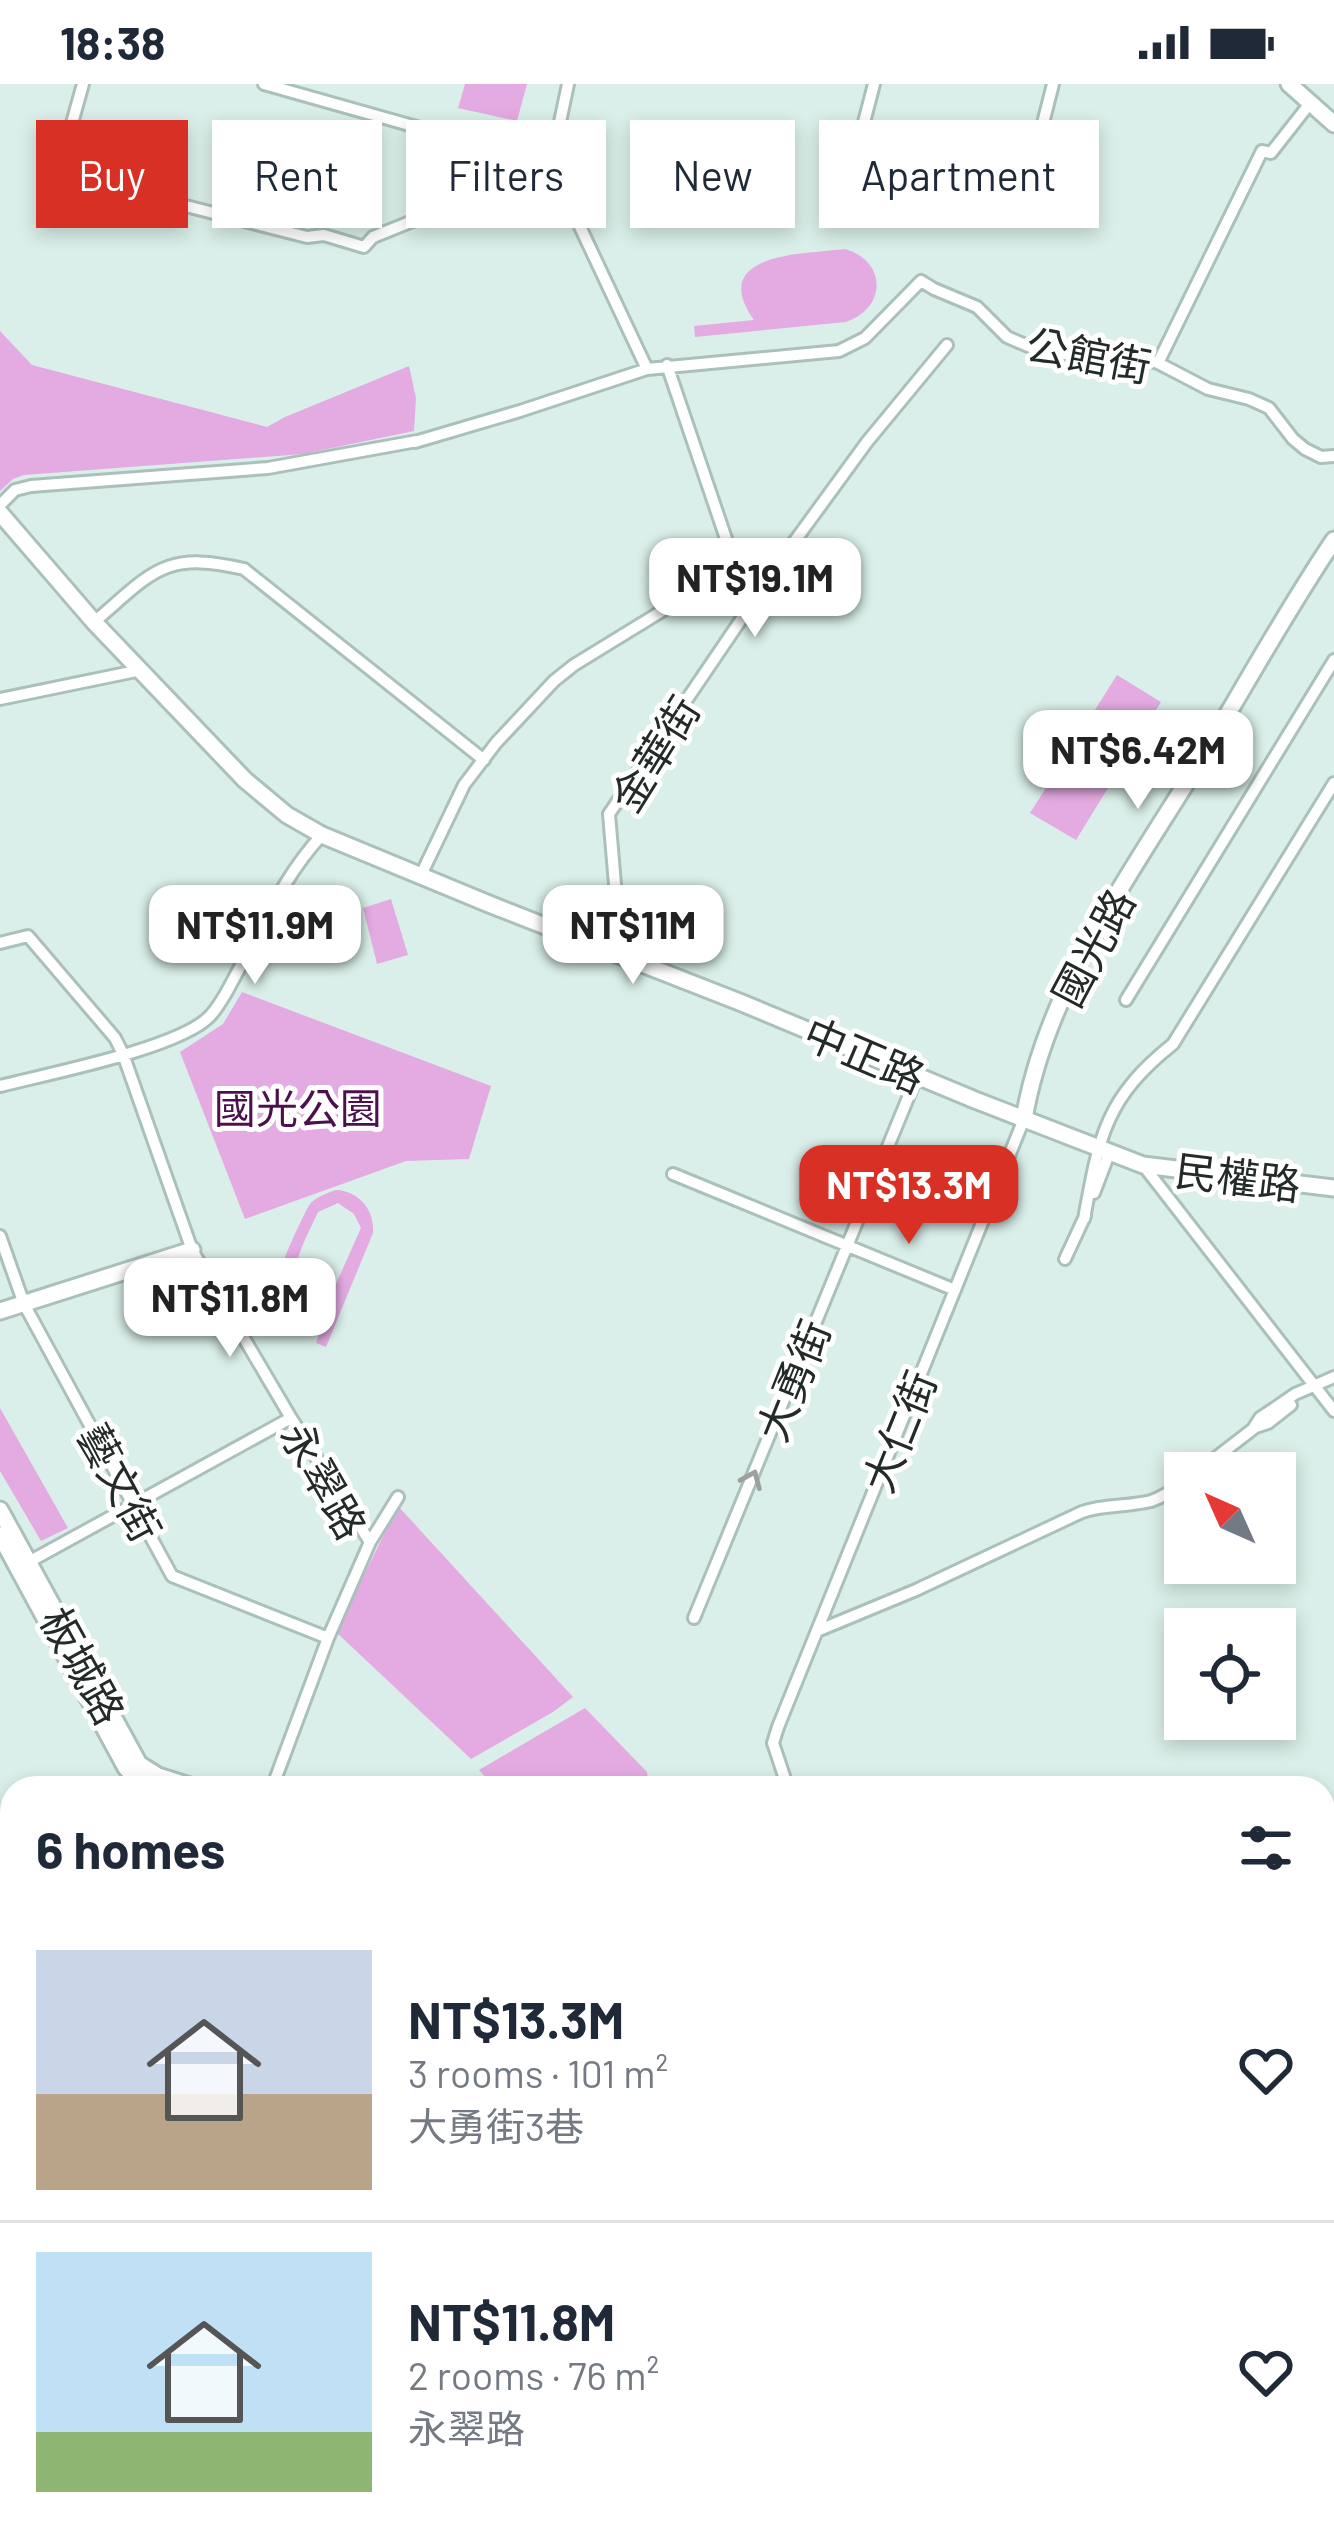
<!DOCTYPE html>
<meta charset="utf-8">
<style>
body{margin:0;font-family:Barlow,"Noto Sans TC",sans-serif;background:#f2f2f3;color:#1f2937;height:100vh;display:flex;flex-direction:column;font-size:45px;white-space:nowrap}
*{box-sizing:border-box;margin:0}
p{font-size:39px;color:#747a83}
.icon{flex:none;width:66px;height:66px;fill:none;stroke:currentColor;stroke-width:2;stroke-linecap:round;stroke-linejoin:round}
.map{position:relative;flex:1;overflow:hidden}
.details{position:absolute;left:0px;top:1692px;width:1335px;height:771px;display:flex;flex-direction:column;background:#fff;border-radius:36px 36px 0 0;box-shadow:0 6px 18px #0003}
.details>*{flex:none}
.banner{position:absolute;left:36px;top:36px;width:1263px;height:108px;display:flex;gap:24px}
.needle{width:78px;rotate:315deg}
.tools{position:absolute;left:1164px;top:1368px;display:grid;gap:24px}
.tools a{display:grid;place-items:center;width:132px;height:132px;border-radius:0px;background:#fff;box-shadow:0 6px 18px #0003;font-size:60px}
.price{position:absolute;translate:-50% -102px;padding:0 27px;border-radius:24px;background:#fff;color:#222;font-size:39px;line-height:78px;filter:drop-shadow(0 3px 6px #0008)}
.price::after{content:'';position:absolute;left:50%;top:72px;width:36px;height:27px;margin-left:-18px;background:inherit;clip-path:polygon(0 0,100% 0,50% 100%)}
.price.active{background:#d93025;color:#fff}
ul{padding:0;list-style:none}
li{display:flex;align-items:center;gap:36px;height:300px;padding:0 36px}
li+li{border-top:3px solid #e0e1e3}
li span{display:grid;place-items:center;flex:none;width:336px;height:240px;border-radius:0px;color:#555}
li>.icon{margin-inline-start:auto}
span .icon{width:144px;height:144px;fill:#fffc;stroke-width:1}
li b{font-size:51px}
h2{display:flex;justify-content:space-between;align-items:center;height:144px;padding:0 36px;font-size:51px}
.tag{padding:0 42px;border-radius:0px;background:#fff;box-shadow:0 6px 18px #0003;font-size:42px;line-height:108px}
.tag.active{background:#d93025;color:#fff}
.status{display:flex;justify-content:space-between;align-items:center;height:84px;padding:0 60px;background:#fff;direction:ltr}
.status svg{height:33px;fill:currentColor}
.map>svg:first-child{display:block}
.green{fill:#e4abe2;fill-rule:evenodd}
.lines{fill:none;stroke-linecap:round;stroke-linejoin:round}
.street-casing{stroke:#acc0bb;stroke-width:16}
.secondary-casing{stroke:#acc0bb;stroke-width:21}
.highway-casing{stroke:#cfd0d0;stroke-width:27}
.street{stroke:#fff;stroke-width:10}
.secondary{stroke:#fff;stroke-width:15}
.highway{stroke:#ea9de9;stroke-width:21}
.oneway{stroke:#9ca09f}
.labels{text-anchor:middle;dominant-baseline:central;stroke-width:10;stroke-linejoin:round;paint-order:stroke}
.street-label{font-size:42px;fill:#232b29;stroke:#fff}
.park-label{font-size:42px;fill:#4d0f4e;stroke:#fff}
</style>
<div class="status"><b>18:38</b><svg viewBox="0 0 49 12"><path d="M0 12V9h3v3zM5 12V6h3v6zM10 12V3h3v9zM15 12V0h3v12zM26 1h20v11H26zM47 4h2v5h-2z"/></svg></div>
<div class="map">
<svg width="1334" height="2462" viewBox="0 0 1334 2462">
<rect width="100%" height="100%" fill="#daefe9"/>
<!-- green -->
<path class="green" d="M465,0H527L517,37L458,24Z
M845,165C887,177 887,224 846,238L695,253L694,242L754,236C706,168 806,170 845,165Z
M0,247L32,281L267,343L285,333L409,282L416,314L414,347L303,370L24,391L13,395L0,407Z
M1117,591L1161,618L1076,756L1030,729Z
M391,815L408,871L377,880L363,824Z
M242,908L491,1002L469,1075L406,1077L245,1135L180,968L223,940Z
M336,1106C359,1107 375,1126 373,1149L326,1263L316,1259L329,1223C302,1231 276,1214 282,1182C284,1173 305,1127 310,1120C316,1113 327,1109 336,1106ZM338,1119L354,1130L361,1144L331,1211C322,1215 311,1218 303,1211C281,1195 310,1147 318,1128Z
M0,1324L68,1444L41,1457L0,1387Z
M398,1422L573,1613L553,1628L471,1675L336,1548Z
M585,1624L647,1688L648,1696L655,1704H495L479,1686Z"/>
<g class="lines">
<!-- street casing -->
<g class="street-casing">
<path id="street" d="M83,0L67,57C70,78 84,89 100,100L307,153L324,151L364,163L373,153L551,81
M264,0L551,81
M568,0L551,81L647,285
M874,0L862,46L869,56L1028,98L1053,0
M1158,279L1262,67L1271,69L1311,18
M667,281L739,493L755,514
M415,358L520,327L647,285L839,267L865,254L921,197L934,205L977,223L1007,253L1049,271L1117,266L1158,279L1208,305L1249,315L1269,324L1293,355L1305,365L1321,373L1334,372
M0,421L15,406L31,402L268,384L417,357
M94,538C152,489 163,466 244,485L484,676
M0,615L141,586
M421,791L464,701L496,659L554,597L574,581L680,516L779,477
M0,859L28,852L115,954L123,970L192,1166L291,1334L370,1458L328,1554L272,1704
M621,871L609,730L789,465L867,358L947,261
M1126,916L1334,576
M0,1002C47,990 180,964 210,932C223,918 230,901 239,885C264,839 286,789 322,751
M1143,1081L1334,1327
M673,1090L955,1206
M1094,1109L1110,1067
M1084,1135C1099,1053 1105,1014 1173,960L1334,699
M0,1152L24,1220L172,1492L328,1554
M1065,1175L1085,1132
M1256,1343L1268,1339L1291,1321
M1196,1389L1253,1345L1260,1334L1272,1326L1295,1310L1334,1293
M370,1458L398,1413
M25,1480L291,1334
M694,1534L917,992
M817,1547L916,1506L1082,1428C1104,1420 1128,1423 1151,1417C1164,1413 1174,1405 1185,1397
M788,1704L773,1659L778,1643L1024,1035
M1323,1845L1334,1851
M0,2020L12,2034
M1323,2148L1334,2154
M671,2451L676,2462
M1066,2451L1079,2462
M311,2462L325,2451
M387,2462L402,2451
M976,2462L993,2451"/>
</g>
<!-- secondary casing -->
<g class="secondary-casing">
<path id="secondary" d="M1289,0L1334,40
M0,429L94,538L245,696L287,731L322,751L489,820L742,919L975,1016L1143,1081L1334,1104
M1024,1035C1046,904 1133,787 1201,675C1245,602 1286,527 1334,456
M0,1227L192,1166
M0,1426L139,1680L158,1692L196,1704
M0,1451L126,1684L138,1697L159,1704
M1323,2293L1334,2303
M1323,2447L1334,2455"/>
</g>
<!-- highway casing -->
<g class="highway-casing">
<path id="highway" d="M0,1781L12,1784
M0,1806L12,1807
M0,1821L12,1826
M1323,2411L1334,2419
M1323,2432L1334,2439"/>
</g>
<!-- street -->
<use href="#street" class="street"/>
<!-- secondary -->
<use href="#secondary" class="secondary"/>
<!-- highway -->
<use href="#highway" class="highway"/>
</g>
<!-- one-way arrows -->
<defs><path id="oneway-chevron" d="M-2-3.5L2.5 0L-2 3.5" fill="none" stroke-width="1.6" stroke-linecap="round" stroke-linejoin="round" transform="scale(3)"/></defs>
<use class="oneway" href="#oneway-chevron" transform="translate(752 1395) rotate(-67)"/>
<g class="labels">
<!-- street labels -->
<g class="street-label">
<text transform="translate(1089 270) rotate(11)">公館街</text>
<text transform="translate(654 669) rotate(-58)">金華街</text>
<text transform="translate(1092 863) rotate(-62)">國光路</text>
<text transform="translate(865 970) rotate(23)">中正路</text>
<text transform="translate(1238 1092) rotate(7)">民權路</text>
<text transform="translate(792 1296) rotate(-68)">大勇街</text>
<text transform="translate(898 1347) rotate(-68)">大仁街</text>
<text transform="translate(325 1396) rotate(60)">永翠路</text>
<text transform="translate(121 1398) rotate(62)">藝文街</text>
<text transform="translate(84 1581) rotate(61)">板城路</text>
</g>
<!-- park labels -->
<g class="park-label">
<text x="298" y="1023">國光公園</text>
</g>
</g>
</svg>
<div class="tools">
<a><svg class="needle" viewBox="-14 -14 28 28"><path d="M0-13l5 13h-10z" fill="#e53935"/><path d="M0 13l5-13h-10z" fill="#747a83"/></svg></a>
<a><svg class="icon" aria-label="locate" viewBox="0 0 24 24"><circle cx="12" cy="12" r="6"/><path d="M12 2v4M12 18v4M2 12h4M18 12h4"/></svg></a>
</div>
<b class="price" style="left:755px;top:556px">NT$19.1M</b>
<b class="price" style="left:1138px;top:728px">NT$6.42M</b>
<b class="price" style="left:255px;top:903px">NT$11.9M</b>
<b class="price" style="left:633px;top:903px">NT$11M</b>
<b class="price active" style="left:909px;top:1163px">NT$13.3M</b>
<b class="price" style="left:230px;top:1276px">NT$11.8M</b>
<div class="banner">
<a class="tag active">Buy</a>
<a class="tag">Rent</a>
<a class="tag">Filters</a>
<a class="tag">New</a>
<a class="tag">Apartment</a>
</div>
<section class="details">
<h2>6 homes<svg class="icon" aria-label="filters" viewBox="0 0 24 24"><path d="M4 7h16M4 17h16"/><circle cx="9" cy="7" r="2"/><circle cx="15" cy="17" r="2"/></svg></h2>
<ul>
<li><span style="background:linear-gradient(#c9d6e8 60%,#b9a48a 0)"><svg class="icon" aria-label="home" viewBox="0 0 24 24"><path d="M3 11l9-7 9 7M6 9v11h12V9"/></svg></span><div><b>NT$13.3M</b><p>3 rooms · 101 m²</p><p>大勇街3巷</p></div><svg class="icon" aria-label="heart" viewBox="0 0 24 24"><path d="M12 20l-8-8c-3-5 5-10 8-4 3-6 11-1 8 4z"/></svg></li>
<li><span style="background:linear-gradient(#bfe0f5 75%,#8fb573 0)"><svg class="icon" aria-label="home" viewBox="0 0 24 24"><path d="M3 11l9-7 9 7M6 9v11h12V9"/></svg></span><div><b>NT$11.8M</b><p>2 rooms · 76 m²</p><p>永翠路</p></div><svg class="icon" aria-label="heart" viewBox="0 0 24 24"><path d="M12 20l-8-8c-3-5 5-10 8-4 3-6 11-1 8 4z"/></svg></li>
</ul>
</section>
</div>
